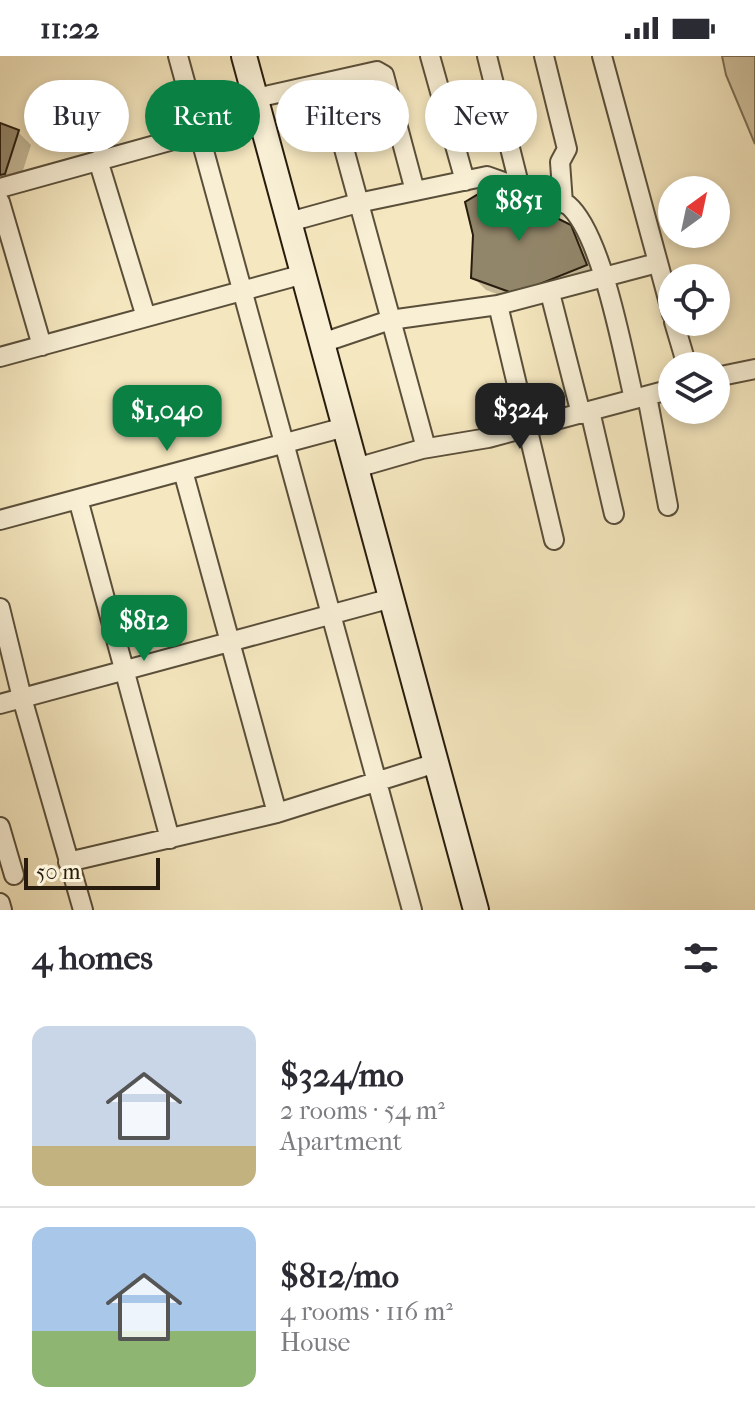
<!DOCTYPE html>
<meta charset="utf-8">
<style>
body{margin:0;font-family:"IM FELL French Canon",serif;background:#f7f7f7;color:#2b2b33;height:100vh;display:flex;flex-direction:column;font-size:30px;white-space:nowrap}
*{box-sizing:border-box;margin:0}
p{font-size:26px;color:#7c7c81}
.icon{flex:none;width:44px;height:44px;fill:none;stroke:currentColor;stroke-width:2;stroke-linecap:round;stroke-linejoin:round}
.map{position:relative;height:854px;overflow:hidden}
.side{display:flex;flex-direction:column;background:#fff;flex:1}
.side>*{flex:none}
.guide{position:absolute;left:24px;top:24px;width:708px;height:72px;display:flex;gap:16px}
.needle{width:52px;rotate:33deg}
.fabs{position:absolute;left:658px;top:120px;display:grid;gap:16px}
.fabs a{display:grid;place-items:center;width:72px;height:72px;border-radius:50%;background:#fff;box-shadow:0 4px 12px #0003;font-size:40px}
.scale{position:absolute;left:24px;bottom:20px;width:136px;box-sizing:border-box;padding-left:8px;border:4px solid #271c0e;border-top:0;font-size:22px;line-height:28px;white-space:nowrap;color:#271c0e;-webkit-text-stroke:6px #f8efd5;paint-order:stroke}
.price{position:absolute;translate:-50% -68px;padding:0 18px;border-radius:16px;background:#0b8043;color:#fff;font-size:26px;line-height:52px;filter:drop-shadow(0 2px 4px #0008)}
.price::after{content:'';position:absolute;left:50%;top:48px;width:24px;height:18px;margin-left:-12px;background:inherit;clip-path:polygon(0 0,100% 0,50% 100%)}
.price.on{background:#222;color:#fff}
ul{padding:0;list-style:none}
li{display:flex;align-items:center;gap:24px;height:200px;padding:0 32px}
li+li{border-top:2px solid #e1e1e2}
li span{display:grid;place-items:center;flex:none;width:224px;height:160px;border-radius:16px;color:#555}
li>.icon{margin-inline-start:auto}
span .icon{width:96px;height:96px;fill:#fffc;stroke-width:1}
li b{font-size:34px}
h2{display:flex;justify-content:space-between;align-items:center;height:96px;padding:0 32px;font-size:34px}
.tag{padding:0 28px;border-radius:36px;background:#fff;box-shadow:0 4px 12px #0003;font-size:28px;line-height:72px}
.tag.on{background:#0b8043;color:#fff}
.status{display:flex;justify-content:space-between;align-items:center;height:56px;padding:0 40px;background:#fff;direction:ltr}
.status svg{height:22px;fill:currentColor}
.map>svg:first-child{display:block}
.green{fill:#d2c4a1;stroke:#7c7058;stroke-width:2}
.shadow{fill:#0003}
.building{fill:#92866a;stroke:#271c0e;stroke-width:2}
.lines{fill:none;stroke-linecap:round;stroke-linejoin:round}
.street-casing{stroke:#5a4f3a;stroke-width:22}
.secondary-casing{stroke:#271c0e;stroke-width:28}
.street{stroke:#f8efd5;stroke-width:18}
.secondary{stroke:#f8efd5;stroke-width:24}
</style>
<div class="status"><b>11:22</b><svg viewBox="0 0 49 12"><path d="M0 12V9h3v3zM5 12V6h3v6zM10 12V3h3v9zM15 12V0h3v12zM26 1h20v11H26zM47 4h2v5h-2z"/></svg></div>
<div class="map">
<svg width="755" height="854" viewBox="0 0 755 854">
<rect width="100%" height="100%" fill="#f5e7bf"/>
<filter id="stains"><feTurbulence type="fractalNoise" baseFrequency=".0025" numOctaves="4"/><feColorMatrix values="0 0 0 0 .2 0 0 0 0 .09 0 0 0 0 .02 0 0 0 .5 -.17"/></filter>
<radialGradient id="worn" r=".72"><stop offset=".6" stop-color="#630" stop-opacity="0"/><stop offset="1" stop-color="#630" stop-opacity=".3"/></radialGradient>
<!-- green -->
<path class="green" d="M722,0H755V88L726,19Z"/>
<!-- shadow -->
<path class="shadow" d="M0,69L18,76L31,89L18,130L0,135Z
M569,171L583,184L598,222L529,250L486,234L473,221Z"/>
<!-- building -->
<path class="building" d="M0,67L19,74L5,118L0,119Z
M492,130L571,169L587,209L515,238L471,222L473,179L465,146Z"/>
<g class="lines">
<!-- street casing -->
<g class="street-casing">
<path id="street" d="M178,0L412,854
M430,0L465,125
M487,0L520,132
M544,0L567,93L560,106L563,147
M602,0L672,258
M326,27L426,392
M256,42L377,15L384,19L415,135
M98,104L146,261
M0,132L260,60
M0,146L42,290
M289,166L358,147L487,120L568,149C602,178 623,297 634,343
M550,237L581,358
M498,249L554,484
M674,266L687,310
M322,287L390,264L498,249L657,207
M0,301L304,218
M716,321L755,313
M647,340L668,450
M590,355L614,458
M356,412L422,393L488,382L672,333
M183,415L277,757
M78,443L170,783
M0,464L345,371
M0,552L22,642L83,854
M0,648L392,542
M0,771L14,819
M68,806L277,757L436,707
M0,847L2,854"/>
</g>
<!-- secondary casing -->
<g class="secondary-casing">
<path id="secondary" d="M244,0L476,854"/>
</g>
<!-- street -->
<use href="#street" class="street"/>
<!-- secondary -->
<use href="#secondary" class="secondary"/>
</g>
<rect width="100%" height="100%" filter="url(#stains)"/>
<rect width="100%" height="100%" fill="url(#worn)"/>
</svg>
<div class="fabs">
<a><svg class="needle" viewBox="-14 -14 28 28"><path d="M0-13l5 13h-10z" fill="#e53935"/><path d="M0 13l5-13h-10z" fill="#7c7c81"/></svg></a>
<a><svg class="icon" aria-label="locate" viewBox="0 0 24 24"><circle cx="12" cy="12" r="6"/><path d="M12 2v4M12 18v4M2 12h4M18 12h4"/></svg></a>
<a><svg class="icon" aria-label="layers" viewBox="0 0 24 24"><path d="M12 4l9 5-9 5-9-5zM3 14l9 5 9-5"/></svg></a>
</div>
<div class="scale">50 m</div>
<b class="price" style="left:519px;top:187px">$851</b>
<b class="price on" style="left:520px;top:395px">$324</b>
<b class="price" style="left:167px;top:397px">$1,040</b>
<b class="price" style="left:144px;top:607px">$812</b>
<div class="guide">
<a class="tag">Buy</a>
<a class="tag on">Rent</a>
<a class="tag">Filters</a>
<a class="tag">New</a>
</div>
</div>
<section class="side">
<h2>4 homes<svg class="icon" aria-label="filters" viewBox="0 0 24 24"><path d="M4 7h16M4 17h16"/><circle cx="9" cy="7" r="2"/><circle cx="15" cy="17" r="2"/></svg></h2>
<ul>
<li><span style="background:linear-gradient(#c9d6e8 75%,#c2b280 0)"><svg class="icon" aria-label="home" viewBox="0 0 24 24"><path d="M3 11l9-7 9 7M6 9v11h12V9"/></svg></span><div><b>$324/mo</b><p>2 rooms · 54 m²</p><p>Apartment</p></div></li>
<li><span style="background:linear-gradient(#a9c7e8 65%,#8fb573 0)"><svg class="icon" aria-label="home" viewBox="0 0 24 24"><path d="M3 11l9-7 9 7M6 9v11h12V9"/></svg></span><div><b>$812/mo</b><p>4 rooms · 116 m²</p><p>House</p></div></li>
</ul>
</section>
